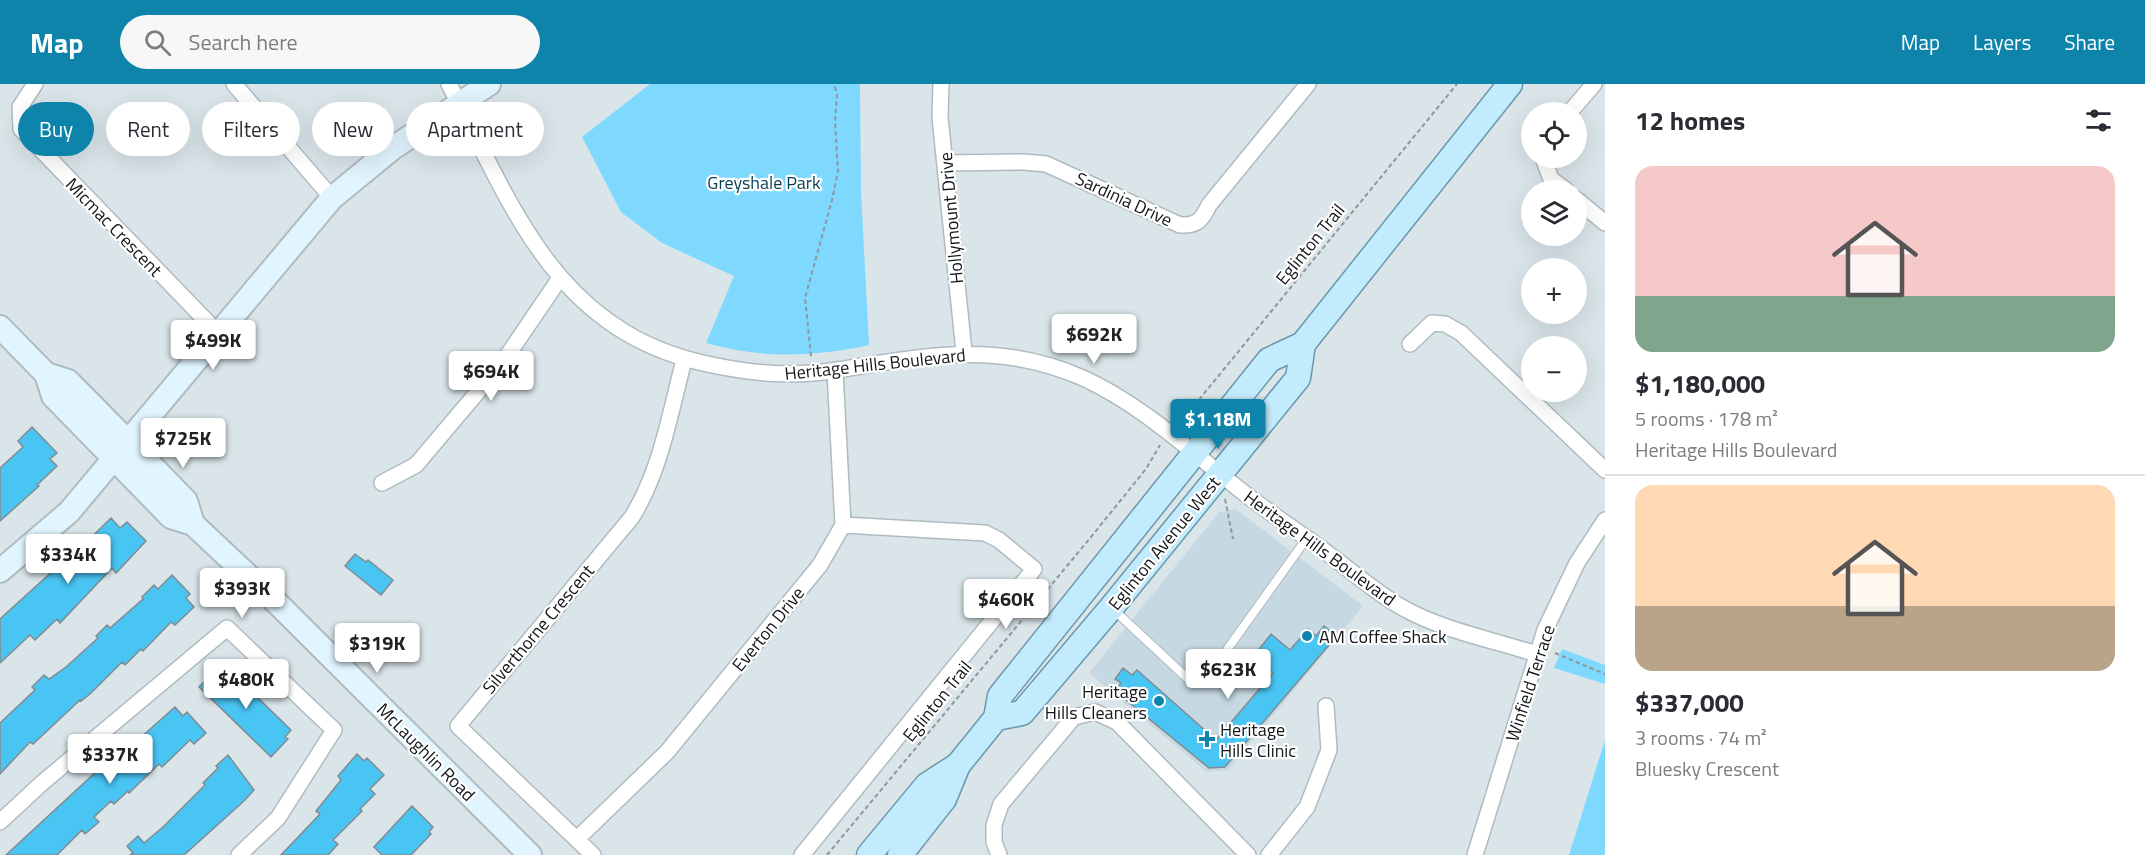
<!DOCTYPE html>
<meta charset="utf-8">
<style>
body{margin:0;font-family:"Titillium Web",sans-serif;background:#f7f7f7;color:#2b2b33;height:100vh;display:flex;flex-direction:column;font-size:22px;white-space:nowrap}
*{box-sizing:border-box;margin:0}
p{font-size:20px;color:#7c7c81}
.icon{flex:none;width:33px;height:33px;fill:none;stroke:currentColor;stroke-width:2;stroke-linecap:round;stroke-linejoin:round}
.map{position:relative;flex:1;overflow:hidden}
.panel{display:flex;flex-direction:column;background:#fff;width:540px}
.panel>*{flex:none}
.banner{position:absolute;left:18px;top:18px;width:570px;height:54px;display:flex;gap:12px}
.controls{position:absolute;left:1521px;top:18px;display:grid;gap:12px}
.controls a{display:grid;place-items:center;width:66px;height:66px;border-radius:50%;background:#fff;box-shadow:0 6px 24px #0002;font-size:30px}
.price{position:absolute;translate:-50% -51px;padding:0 14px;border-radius:6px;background:#fff;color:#222;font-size:20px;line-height:39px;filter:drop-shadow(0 2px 3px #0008)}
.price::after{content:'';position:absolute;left:50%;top:36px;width:18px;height:14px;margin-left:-9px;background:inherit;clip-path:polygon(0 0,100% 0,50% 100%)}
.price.on{background:#0f84aa;color:#fff}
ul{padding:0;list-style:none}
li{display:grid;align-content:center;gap:12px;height:318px;padding:0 30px}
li+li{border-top:2px solid #e1e1e2}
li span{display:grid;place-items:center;height:186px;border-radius:18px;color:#555}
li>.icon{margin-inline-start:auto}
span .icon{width:108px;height:108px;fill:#fffc;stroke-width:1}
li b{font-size:26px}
h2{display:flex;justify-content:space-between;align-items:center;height:72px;padding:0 30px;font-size:26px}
.tag{padding:0 21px;border-radius:27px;background:#fff;box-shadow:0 6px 24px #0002;font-size:21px;line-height:54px}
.tag.on{background:#0f84aa;color:#fff}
header{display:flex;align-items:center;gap:36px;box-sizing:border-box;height:84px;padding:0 30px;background:#0f84aa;color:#fff}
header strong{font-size:28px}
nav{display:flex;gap:33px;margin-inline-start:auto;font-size:21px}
.search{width:420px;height:54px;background:#f7f7f7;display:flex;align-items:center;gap:15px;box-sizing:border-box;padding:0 21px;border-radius:33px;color:#7c7c81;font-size:22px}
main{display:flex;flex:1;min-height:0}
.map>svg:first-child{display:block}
.built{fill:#c6d9e2}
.green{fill:#7fd9ff}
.building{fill:#49c5f4;stroke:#818b90;stroke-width:1.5}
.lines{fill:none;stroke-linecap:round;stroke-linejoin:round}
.lane-casing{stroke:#b0bbc0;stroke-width:10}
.street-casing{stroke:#b0bbc0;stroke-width:18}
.secondary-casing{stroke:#b0bbc0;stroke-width:26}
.primary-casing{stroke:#6b97ac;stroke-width:27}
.path{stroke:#8f979a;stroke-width:2;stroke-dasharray:4.5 3;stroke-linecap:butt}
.lane{stroke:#fff;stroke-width:8}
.street{stroke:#fff;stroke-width:15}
.secondary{stroke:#e1f5fe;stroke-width:22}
.primary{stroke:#c2ebfd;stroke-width:24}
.poi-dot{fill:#0f84aa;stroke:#fff;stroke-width:2}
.labels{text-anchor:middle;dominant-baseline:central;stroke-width:4.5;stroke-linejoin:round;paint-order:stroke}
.park-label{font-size:18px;fill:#073f52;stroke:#fff}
.street-label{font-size:18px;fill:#131618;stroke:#fff}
.poi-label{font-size:18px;fill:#131618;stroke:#fff;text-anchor:start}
</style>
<header>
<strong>Map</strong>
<div class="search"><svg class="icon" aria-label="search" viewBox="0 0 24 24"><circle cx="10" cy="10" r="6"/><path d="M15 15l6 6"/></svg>Search here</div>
<nav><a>Map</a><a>Layers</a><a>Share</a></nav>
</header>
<main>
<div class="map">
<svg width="1605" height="771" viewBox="0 0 1605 771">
<rect width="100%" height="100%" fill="#dae5ea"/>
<!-- built -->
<path class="built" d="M1236,425L1363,522L1228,686L1207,688L1089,589L1219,428Z"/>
<!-- green -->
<path class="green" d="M650,0H860L861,108L869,261C814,273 761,275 706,259L734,192L662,159L621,128L582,53Z
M1562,565L1605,581V600L1554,584Z
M1605,656V771H1569Z"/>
<!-- building -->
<path class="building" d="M32,343L57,369L50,375L57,382L37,401L39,402L0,437V384L23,363L18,357Z
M111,434L120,444L127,438L146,457L116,489L112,484L60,539L57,535L35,556L30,551L0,579V535L56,484L58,486Z
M355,470L366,478L368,476L393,496L381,511L345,482Z
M172,491L190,510L186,514L194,523L175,541L171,538L143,567L141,565L125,581L122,578L90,610L81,617L80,616L33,660L30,658L0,690V639L35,606L32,603L44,591L49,595L66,583L98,554L96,552L107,541L110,544L143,515L142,513L154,501L158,505Z
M1324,542L1333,549L1325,558L1329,561L1225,683L1209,684L1115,607L1121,599L1115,595L1123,584L1132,591L1137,586L1216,656L1273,589L1253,573L1271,550L1290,566L1308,545L1316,552Z
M226,583L291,646L285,653L288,655L271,673L199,603L216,586L219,589Z
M175,623L183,632L187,628L206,649L194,660L190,656L162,683L159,680L129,709L128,707L114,720L111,717L94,733L99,738L85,750L82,746L57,771H6L99,685L112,676L113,678Z
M357,670L364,677L367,674L384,691L370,705L375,710L360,725L362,727L333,756L338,760L328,771H281L320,730L316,727L341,696L338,692Z
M228,671L254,706L244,717L184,771H130L133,769L127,762L138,752L144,759L163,743L205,701L203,699L218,684L216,682Z
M412,722L433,743L429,748L431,750L411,771H382L374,763Z"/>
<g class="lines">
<!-- lane casing -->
<g class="lane-casing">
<path id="lane" d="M1115,527L1187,594L1200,596L1211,588L1307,454"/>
</g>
<!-- street casing -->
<g class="street-casing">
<path id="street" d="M35,0L20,23L21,45L218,249
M234,0L332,114
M449,0C514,126 557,250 712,281C755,290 794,293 837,286C924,272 998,256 1083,294C1142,321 1189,366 1239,405C1270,430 1304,451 1335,475C1358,492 1380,512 1405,525C1445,547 1494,556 1536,570
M941,0L940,33L964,268
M1570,28L1594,0
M1543,74L1551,95L1566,106
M946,79L1024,78L1046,80L1180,141C1197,142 1202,136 1209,121L1308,0
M1576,115L1605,139
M1410,260L1432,239L1445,240L1461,249L1605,386
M382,399L416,381L503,278L560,194
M0,738L42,699L227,544L334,646L278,734L239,771
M577,755L667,668L820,481L843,441L835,287
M593,771L458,642L632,433C661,386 670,329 684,276
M802,771L1034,485L999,456L985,449L843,441
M999,771L994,758V741L1001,720L1074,633L1095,628L1117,638L1248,771
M1269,771L1307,723L1329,666L1326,622
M1475,771L1545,546L1577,479L1605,436"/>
</g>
<!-- secondary casing -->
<g class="secondary-casing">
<path id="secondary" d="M0,243L46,290L68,297L152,382L186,417L193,440
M46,290L53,312L171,433L193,440L275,517L530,771
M0,487L69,428L332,114L393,64L489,0"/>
</g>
<!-- primary casing -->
<g class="primary-casing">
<path id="primary" d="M996,634L1022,629L1111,524L1298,294L1303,260
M869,771L927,701L958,681
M900,771L944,715L958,681L996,634L1000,612L1269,276L1303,260L1510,0"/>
</g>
<!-- path -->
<path class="path" d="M811,272L805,214L832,116L838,87L835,37L837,10L834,0
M1180,339L1457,0
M1225,415L1233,455
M1555,569L1605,590
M827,771L1091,453L1146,385L1160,361"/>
<!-- lane -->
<use href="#lane" class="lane"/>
<!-- street -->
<use href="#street" class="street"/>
<!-- secondary -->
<use href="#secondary" class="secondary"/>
<!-- primary -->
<use href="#primary" class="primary"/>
</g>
<!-- markers -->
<g class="poi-dot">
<circle cx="1307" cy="552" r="6"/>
<circle cx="1159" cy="617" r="6"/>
<path d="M1204 646h6v6h6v6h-6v6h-6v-6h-6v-6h6z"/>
</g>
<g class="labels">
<!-- park labels -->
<g class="park-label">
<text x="764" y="98">Greyshale Park</text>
</g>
<!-- street labels -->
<g class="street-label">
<text transform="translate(1124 115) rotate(25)">Sardinia Drive</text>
<text transform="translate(951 134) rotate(-95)">Hollymount Drive</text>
<text transform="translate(114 143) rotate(46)">Micmac Crescent</text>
<text transform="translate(1310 160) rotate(-51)">Eglinton Trail</text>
<text transform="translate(875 280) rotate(-6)">Heritage Hills Boulevard</text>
<text transform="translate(1164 459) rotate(-51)">Eglinton Avenue West</text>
<text transform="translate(1320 464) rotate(36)">Heritage Hills Boulevard</text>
<text transform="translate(538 545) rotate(-50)">Silverthorne Crescent</text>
<text transform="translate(768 545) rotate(-51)">Everton Drive</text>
<text transform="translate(1530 599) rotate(-72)">Winfield Terrace</text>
<text transform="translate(937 617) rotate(-51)">Eglinton Trail</text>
<text transform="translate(426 668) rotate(45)">McLaughlin Road</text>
</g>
<!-- poi labels -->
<g class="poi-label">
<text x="1319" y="552">AM Coffee Shack</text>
<text x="1147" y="607" text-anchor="end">Heritage<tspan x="1147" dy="21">Hills Cleaners</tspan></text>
<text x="1220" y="645">Heritage<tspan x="1220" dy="21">Hills Clinic</tspan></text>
</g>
</g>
</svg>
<div class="controls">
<a><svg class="icon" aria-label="locate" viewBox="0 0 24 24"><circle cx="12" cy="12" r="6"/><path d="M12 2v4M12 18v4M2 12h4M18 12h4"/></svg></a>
<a><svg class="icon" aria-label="layers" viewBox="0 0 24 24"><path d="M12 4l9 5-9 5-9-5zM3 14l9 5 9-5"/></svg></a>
<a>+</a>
<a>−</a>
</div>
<b class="price" style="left:1094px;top:281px">$692K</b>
<b class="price" style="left:213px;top:287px">$499K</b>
<b class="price" style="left:491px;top:318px">$694K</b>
<b class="price on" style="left:1218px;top:366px">$1.18M</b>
<b class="price" style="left:183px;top:385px">$725K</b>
<b class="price" style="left:68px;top:501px">$334K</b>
<b class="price" style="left:242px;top:535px">$393K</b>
<b class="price" style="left:1006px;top:546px">$460K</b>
<b class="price" style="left:377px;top:590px">$319K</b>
<b class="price" style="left:1228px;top:616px">$623K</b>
<b class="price" style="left:246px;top:626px">$480K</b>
<b class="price" style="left:110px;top:701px">$337K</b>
<div class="banner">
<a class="tag on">Buy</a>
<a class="tag">Rent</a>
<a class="tag">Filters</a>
<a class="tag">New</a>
<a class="tag">Apartment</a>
</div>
</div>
<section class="panel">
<h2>12 homes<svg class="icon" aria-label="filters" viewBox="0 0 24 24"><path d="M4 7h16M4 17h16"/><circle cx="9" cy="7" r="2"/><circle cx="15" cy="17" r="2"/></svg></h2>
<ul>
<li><span style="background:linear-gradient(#f6c9c9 70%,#7fa58c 0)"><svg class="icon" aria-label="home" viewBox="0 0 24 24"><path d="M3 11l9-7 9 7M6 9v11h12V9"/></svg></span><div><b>$1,180,000</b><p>5 rooms · 178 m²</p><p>Heritage Hills Boulevard</p></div></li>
<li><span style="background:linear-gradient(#ffd9b3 65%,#b9a48a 0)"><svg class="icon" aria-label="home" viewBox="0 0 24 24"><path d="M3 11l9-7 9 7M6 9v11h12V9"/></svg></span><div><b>$337,000</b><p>3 rooms · 74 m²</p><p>Bluesky Crescent</p></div></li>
</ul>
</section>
</main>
